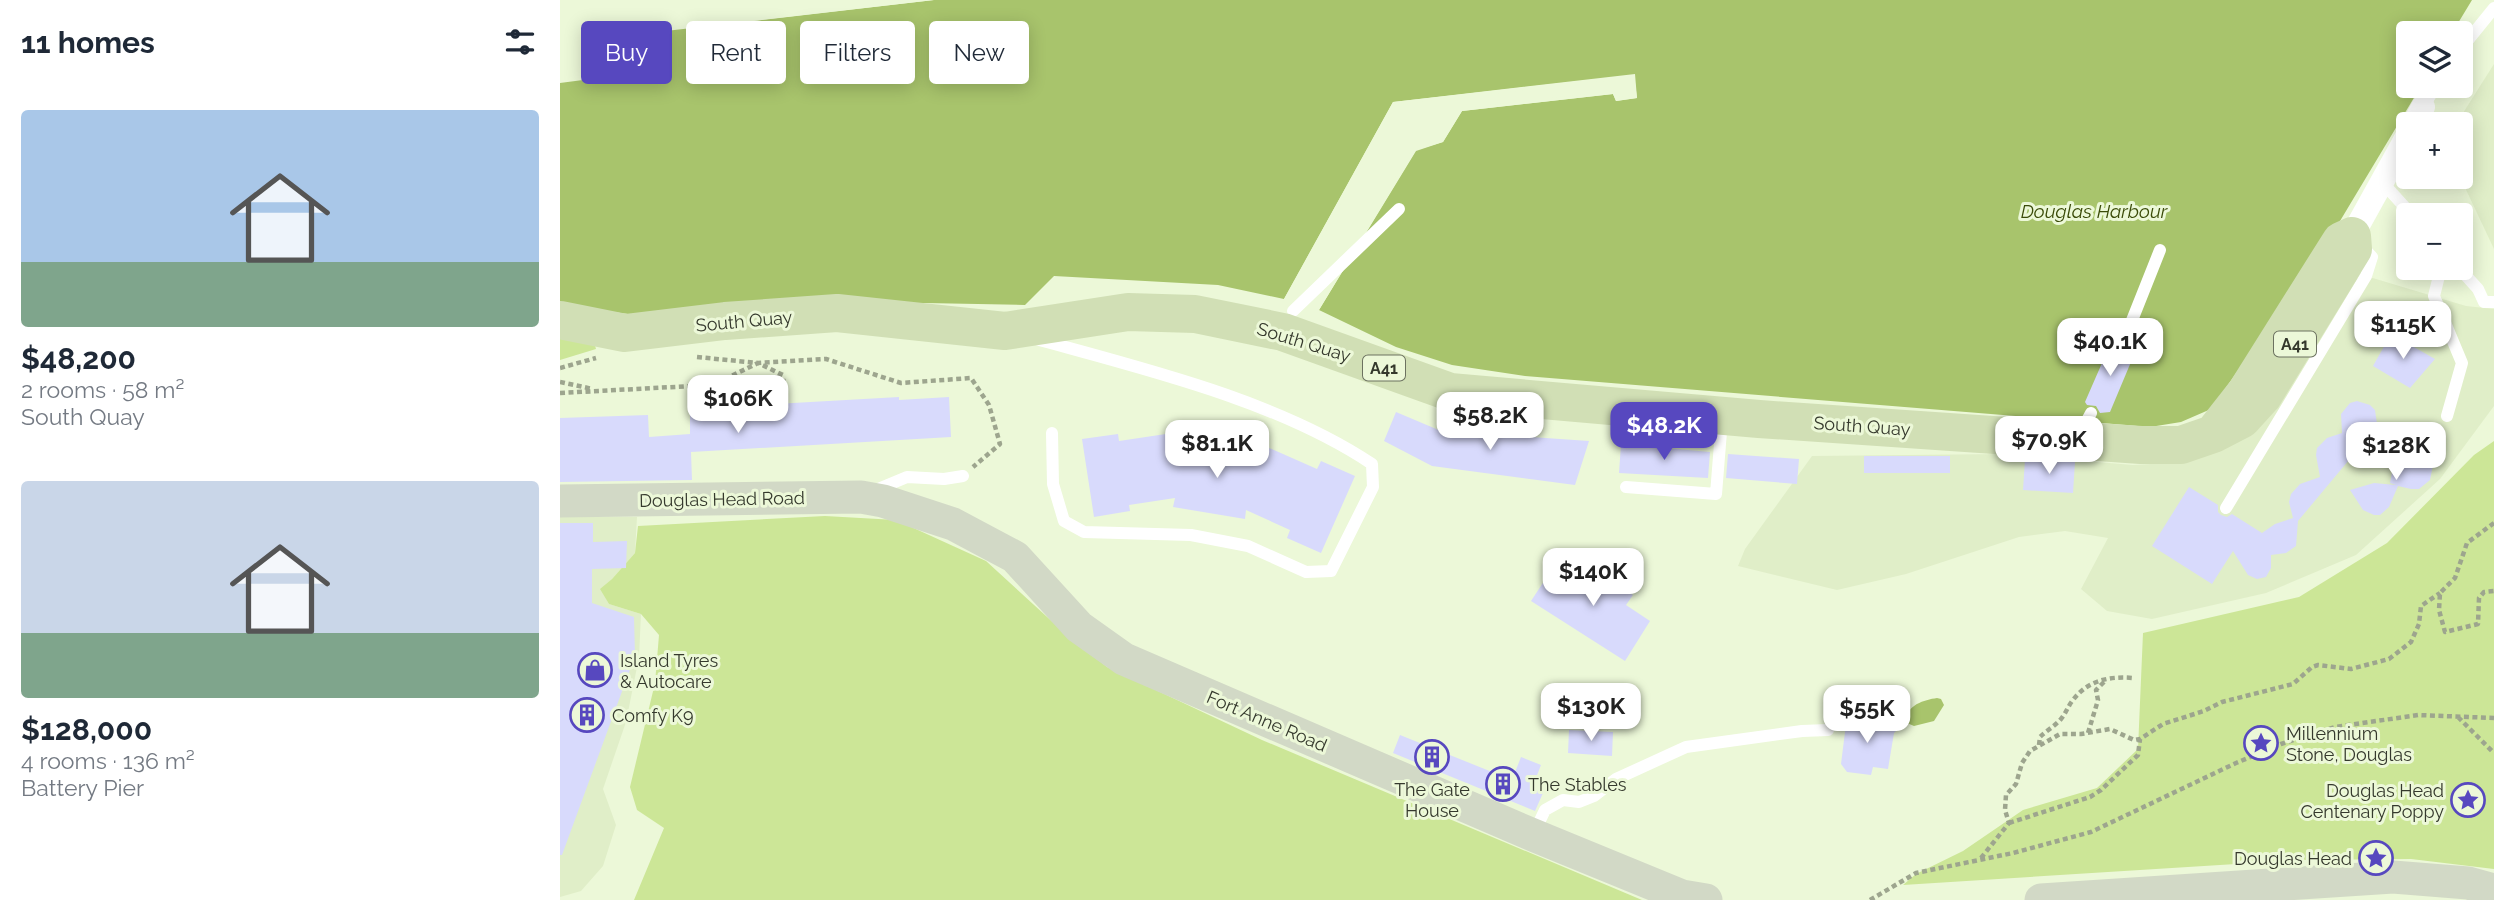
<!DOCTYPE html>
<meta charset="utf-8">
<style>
body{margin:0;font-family:Raleway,sans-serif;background:#f6f6f7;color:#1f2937;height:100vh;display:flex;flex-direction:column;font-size:26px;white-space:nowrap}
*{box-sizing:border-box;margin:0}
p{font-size:23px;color:#747a83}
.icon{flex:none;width:38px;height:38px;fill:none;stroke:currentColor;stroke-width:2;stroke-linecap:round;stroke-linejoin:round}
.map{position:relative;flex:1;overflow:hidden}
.details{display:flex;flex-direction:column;background:#fff;width:560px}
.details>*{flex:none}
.hud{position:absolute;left:21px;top:21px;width:665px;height:63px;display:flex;gap:14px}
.buttons{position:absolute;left:1836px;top:21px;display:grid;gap:14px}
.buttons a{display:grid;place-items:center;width:77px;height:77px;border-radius:7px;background:#fff;box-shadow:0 4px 18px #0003;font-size:35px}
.price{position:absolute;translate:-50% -60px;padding:0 16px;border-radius:14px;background:#fff;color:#222;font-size:23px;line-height:46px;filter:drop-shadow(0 2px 4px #0008)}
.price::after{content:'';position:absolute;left:50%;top:42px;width:21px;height:16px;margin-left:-10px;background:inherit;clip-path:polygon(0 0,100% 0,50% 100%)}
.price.active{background:#5748bf;color:#fff}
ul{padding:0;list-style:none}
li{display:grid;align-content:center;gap:14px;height:371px;padding:0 21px}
li span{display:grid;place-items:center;height:217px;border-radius:7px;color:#555}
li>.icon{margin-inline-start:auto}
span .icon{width:126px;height:126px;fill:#fffc;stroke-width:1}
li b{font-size:30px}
h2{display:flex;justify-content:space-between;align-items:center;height:84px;padding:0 21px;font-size:30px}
.pill{padding:0 24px;border-radius:7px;background:#fff;box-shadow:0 4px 18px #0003;font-size:24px;line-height:63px}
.pill.active{background:#5748bf;color:#fff}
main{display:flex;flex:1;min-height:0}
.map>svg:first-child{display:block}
.built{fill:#e0eec8}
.green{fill:#cce697}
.water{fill:#a8c46c}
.pier{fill:#ecf8d8}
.building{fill:#d8dafc}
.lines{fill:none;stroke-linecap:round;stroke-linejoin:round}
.path{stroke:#9da58e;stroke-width:4.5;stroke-dasharray:5 3.5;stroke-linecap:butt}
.service{stroke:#fff;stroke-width:12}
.minor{stroke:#fff;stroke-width:24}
.secondary{stroke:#d2d9c6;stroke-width:33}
.primary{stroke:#d1dfb5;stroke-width:38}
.labels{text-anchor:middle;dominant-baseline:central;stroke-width:6;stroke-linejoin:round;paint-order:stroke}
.shield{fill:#ecf8d8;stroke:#6c7260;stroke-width:2}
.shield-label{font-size:16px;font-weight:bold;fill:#35392d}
.street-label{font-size:18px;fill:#35392d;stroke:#ecf8d8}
.poi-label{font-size:18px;fill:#35392d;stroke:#ecf8d8;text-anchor:start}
.water-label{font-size:19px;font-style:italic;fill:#3a4b08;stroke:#ecf8d8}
</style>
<main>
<section class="details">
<h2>11 homes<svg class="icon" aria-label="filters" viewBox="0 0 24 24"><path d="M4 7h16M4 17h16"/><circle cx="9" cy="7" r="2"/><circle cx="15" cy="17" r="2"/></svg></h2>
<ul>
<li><span style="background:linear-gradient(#a9c7e8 70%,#7fa58c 0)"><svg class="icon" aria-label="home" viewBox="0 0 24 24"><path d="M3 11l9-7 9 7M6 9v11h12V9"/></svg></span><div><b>$48,200</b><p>2 rooms · 58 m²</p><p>South Quay</p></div></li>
<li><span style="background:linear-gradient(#c9d6e8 70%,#7fa58c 0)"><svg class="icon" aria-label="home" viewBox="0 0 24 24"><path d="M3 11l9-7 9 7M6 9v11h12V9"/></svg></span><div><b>$128,000</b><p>4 rooms · 136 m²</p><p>Battery Pier</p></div></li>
</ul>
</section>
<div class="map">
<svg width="1934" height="900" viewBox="0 0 1934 900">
<rect width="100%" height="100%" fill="#ecf8d8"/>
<!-- built -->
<path class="built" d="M1934,64V249L1900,177V124H1896Z
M1806,276L1906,306L1934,309V406L1880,479L1796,555L1706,593L1592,619L1547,611L1521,589L1548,538L1505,531L1459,537L1346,574L1277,590L1178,566L1185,549L1252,456L1444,454L1573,465L1608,463L1784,282Z
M0,517H77L75,553L52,579L41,589L49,604L81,614L79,657L66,722L43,789L56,825L43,866L21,891L0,897Z"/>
<!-- green -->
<path class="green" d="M0,336L34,342L36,349L0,360Z
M1934,441V869L1851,859L1739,860L1343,885L1356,874L1403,851L1463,810L1537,788L1578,749L1583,633L1739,597L1827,543L1914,455Z
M265,516L336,520L426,561L497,626L547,667L702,740L1082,900H74L104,828L77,810L70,787L95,683L99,635L81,614L49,604L40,589L52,579L75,553L78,526Z"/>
<!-- water -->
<path class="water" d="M374,0H1912L1892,33H1848V86H1861L1765,246L1651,409L1621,422L1590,427L965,376L892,365L836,347L759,310L856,150L883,142L902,111L1053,94L1056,101L1077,98L1074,75L833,102L724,299L658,285L494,276L465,305L364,303L98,318L0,305V83L23,80L36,60L52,46L97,32Z
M1377,698L1381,699L1384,705L1374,721L1354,726L1347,723C1344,706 1363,700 1377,698Z"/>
<!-- pier -->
<path class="pier" d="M344,0H374L175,23V20Z
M1075,74L1077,98L1056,101L1053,94L902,111L883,142L856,151L759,310L755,309L853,148L881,139L900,108L1053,91L1058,97L1073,95L1071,78L835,105L728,300L724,299L833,102Z"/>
<!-- building -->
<path class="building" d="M1831,334L1875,359L1850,388L1813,366Z
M1552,340L1555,341L1556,348L1559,351H1565L1571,347L1576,350L1550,412L1540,413L1536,406L1527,405L1525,402Z
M339,397V400L389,397L391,437L131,452L132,480L0,482V418L88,415L89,437L130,434V409Z
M1797,401L1810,405L1815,410L1817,424L1815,430L1810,435L1794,442V454L1738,521L1736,546L1726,553L1711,555V568L1706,577L1697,579L1688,575L1673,551L1652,584L1592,546L1629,487L1658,505V512L1661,515L1667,517L1672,514L1702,533L1715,524L1733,518L1729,502L1731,494L1740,484L1760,477L1756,455L1757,448L1767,438L1782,433L1781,414L1790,403Z
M836,412L881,431L1029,441L1015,485L872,466L824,441Z
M628,423L699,435L698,443L757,469L761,461L795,476L761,553L727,538L730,530L686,510L685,519L613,507L615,498L569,505L570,511L534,517L522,439L558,434L559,441L626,431Z
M1061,444L1150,452L1148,478L1059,473Z
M1851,449H1858L1870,458L1873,465L1870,480L1859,489H1851L1838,486L1829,507L1820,515H1814L1803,510L1790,490L1814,483L1836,485L1830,483L1834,462L1838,456Z
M1168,454L1239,459L1237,484L1166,478Z
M1304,456H1390V473H1304Z
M1465,459L1515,462L1513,493L1463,490Z
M0,523H33V542L67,541L66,568L32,569V603L74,617L75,656L2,855H0Z
M1019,560L1073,595L1066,605L1090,621L1065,661L971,601L996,563L1011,573Z
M1331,718L1336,731L1334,733L1328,769L1313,767L1311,775L1287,772L1281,764L1286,724L1293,719H1308L1310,722Z
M1009,730L1053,732L1052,756L1008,753Z
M840,735L952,780L961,757L981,765L972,788L983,793L975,811L833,753Z"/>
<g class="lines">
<!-- path -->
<path class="path" d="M137,357L198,363L266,359L341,383L411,378L429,405L440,444L413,467
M0,368L36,358
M0,382L33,389
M157,383L198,363L223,375L211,380
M0,393L227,381
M1934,523L1907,543L1895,578L1880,593L1879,610L1885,632L1918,624L1919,598L1924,592L1934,591
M1898,717L1934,753
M1528,733L1538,700L1536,690L1546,680
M1479,745L1480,737C1486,731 1495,726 1501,719C1506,713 1508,706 1513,700C1528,680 1550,676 1573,678
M1449,823L1530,797L1541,790L1578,755L1580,739
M1421,858L1449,823L1445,810L1446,795L1456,784L1462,763L1470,751L1500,734H1521L1550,729L1574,740L1580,739L1603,724L1644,711L1662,702L1733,684L1752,667L1758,665L1791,669L1829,659L1851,642L1859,624L1861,606L1880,593
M1310,900L1356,873L1453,853L1531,832L1676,763L1721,744L1775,727L1858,715L1934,718"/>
<!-- service -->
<path class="service" d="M1900,50L1934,8
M1863,107L1876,86
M1822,182L1852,215
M1881,268L1874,296L1902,363L1887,416
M1899,268L1918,289L1924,302H1934
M733,311L839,209
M476,339C585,369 718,401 812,464L813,487L771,571L746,572L688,546L631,535L524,532L504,521L493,484L492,433
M1563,343L1600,250
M1518,437L1531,413
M1066,487L1156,494L1162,419
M311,492L347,477L384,479L403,476
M1666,508L1806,276L1812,257L1801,245
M973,835L985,810L1003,800L1019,802L1034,796L1056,779L1126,747L1242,731L1268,730"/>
<!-- minor -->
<path class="minor" d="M1854,124L1863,107
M1792,236L1848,135"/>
<!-- secondary -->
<path class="secondary" d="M0,501L301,497L323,501L393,524L455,557L519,627L564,659L973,835L1122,896L1146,900
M1481,900L1833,877L1908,883L1934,890"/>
<!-- primary -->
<path class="primary" d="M0,320L65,333L165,321L277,313L445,331L568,312L635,314L723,332L890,392L1199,419L1581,445H1621L1653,434L1682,419L1703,396L1793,249L1792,236L1781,241L1686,392L1653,434"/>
</g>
<!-- icons -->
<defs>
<g id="shop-ring" transform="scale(1.75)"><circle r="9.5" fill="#ecf8d8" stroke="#5748bf" stroke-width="1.5"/><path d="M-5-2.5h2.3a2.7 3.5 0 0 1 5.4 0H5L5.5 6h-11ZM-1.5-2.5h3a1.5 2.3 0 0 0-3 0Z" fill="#5748bf"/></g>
<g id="building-ring" transform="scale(1.75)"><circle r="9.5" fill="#ecf8d8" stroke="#5748bf" stroke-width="1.5"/><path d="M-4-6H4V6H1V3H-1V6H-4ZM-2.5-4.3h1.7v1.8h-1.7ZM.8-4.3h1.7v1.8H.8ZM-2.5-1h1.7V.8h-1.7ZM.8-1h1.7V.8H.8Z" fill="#5748bf"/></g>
<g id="sight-ring" transform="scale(1.75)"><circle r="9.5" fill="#ecf8d8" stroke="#5748bf" stroke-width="1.5"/><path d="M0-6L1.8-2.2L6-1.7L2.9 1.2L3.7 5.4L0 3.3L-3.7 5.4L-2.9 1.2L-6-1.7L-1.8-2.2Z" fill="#5748bf"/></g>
</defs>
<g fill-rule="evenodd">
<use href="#shop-ring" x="35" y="670"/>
<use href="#building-ring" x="27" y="715"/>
<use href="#sight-ring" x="1701" y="743"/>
<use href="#building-ring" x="872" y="757"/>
<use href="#building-ring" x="943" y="784"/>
<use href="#sight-ring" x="1908" y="800"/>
<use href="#sight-ring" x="1816" y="858"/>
</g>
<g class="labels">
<!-- shield labels -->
<g class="shield">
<rect x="1714" y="331.5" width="42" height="25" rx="5"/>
<rect x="803" y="355.5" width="42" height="25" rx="5"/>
</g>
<g class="shield-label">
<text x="1735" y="344">A41</text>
<text x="824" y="368">A41</text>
</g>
<!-- street labels -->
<g class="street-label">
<text transform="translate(184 321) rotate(-5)">South Quay</text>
<text transform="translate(744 342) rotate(17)">South Quay</text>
<text transform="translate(1302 426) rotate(4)">South Quay</text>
<text transform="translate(162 499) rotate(-1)">Douglas Head Road</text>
<text transform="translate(707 721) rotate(23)">Fort Anne Road</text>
</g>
<!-- poi labels -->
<g class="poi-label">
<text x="60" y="660">Island Tyres<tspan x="60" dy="21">&amp; Autocare</tspan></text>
<text x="52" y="715">Comfy K9</text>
<text x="1726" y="733">Millennium<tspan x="1726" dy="21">Stone, Douglas</tspan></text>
<text x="968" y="784">The Stables</text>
<text x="872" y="789" text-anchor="middle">The Gate<tspan x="872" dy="21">House</tspan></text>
<text x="1884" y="790" text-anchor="end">Douglas Head<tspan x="1884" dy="21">Centenary Poppy</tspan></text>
<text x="1792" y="858" text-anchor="end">Douglas Head</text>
</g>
<!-- water labels -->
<g class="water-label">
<text x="1534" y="211">Douglas Harbour</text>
</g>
</g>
</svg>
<div class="buttons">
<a><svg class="icon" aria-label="layers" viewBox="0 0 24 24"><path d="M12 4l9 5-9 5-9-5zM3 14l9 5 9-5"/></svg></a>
<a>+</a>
<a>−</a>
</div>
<b class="price" style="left:1843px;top:361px">$115K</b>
<b class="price" style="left:1550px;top:378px">$40.1K</b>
<b class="price" style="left:178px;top:435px">$106K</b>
<b class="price" style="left:930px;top:452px">$58.2K</b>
<b class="price active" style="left:1104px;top:462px">$48.2K</b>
<b class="price" style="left:1489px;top:476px">$70.9K</b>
<b class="price" style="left:657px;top:480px">$81.1K</b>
<b class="price" style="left:1836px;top:482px">$128K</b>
<b class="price" style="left:1033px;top:608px">$140K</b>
<b class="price" style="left:1031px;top:743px">$130K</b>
<b class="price" style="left:1307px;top:745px">$55K</b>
<div class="hud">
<a class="pill active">Buy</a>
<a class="pill">Rent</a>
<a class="pill">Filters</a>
<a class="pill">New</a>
</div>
</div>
</main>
